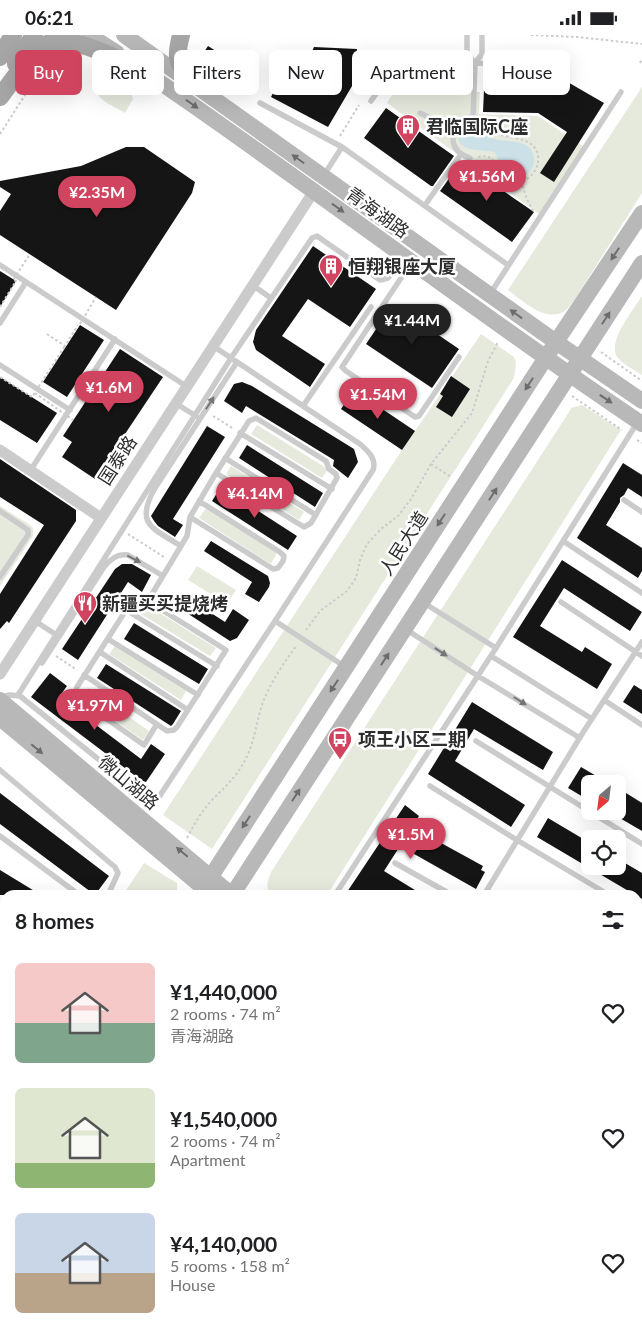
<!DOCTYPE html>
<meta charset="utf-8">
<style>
body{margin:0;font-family:Lato,"Noto Sans SC",sans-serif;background:#f6f6f6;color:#202124;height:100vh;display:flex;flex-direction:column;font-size:19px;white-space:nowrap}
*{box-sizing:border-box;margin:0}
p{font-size:16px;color:#757577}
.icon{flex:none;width:28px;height:28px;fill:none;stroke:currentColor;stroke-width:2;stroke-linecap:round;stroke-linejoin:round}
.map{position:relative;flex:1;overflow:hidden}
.side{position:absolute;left:0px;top:855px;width:642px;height:445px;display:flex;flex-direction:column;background:#fff;border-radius:15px 15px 0 0;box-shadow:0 5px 20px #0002}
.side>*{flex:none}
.guide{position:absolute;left:15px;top:15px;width:612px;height:45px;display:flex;gap:10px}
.needle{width:32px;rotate:208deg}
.buttons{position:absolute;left:581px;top:740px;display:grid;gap:10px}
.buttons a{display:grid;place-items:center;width:45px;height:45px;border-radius:8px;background:#fff;box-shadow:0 5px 20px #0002;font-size:25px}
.price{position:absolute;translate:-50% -42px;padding:0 11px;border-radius:18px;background:#d1445f;color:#fff;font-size:16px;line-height:32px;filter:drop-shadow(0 1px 2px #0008)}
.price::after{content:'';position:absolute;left:50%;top:30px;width:15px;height:11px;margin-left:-8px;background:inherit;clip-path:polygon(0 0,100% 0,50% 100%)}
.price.current{background:#222;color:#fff}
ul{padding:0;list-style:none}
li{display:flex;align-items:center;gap:15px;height:125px;padding:0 15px}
li span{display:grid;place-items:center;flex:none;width:140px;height:100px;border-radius:8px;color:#555}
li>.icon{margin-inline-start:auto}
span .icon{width:60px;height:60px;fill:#fffc;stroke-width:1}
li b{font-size:21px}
h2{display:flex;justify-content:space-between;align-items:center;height:60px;padding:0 15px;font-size:21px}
.chip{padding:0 18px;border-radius:8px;background:#fff;box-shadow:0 5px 20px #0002;font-size:18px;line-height:45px}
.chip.current{background:#d1445f;color:#fff}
.status{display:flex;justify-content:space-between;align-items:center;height:35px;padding:0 25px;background:#fff;direction:ltr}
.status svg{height:14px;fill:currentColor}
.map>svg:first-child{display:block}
.green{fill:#e6eadd}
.water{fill:#cce0e8}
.building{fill:#151515}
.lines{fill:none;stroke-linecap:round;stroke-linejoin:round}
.path{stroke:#cbcbcb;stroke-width:2;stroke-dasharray:2.5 2.5;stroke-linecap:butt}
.lane{stroke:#cbcbcb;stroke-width:5.5}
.street{stroke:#cbcbcb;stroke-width:11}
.secondary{stroke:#b8b8b8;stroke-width:16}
.primary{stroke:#a6a6a6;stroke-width:18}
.path-bridge{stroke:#cbcbcb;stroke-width:2;stroke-dasharray:2.5 2.5;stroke-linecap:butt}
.oneway{fill:#6c6c6c}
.oneway2{fill:#757575}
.labels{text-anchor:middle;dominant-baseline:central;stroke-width:5;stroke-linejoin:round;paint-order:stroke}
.poi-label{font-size:18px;font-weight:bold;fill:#2e2e2e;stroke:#fff;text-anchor:start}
.street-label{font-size:18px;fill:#2e2e2e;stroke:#fff}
</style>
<div class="status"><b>06:21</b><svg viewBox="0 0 49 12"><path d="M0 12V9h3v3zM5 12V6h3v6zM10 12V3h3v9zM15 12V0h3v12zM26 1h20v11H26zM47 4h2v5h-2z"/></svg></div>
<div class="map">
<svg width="642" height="1300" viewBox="0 0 642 1300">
<rect width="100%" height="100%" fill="#fff"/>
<!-- green -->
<path class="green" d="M101,39H103L131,57L133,64L125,78C108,68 86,62 101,39Z
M397,52L480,57L479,79L538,81L583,111L539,179L387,68Z
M642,52V158L575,264C572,267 569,273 565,276C545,288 523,266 508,255Z
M642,261V340C635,335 625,331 619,324C604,310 634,274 642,261Z
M481,299L514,322L516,328L514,343L212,814L163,780L398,421Z
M582,370L621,395L327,860H272C264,854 268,845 271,837L569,377L571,373Z
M257,390L328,434L322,443L251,399Z
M231,431L304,477L299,485L226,439Z
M0,471L30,490L33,493V501L0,551Z
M206,473L277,518L271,529L199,483Z
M197,531L236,555L227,569L188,545Z
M145,569L216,613L210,621L139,578Z
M115,611L186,656L181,665L109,619Z
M88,653L149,696L143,705L81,662Z
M144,828L177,848V860H123Z
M5,1045V1138L0,1145V1052Z
M5,1241V1295H46L43,1300H0V1249Z"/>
<!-- water -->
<path class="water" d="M472,88C483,91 483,98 490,102C501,108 517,104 527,111C545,124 526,157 500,135L497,121L494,117C482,114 465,118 458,105L459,97L464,90Z"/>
<!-- building -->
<path class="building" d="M208,11L227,23L219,35L200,23Z
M314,12L357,14V22H369L328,92L271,62L293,18L308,25Z
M407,25L462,28L461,51L399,48L400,31Z
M485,33L552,38L604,68L554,147L540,138L567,97L538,78L483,77Z
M386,73L454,121L433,151H431L364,103Z
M126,112H144L195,147L192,158L116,275L0,200V176L11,159L0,152V146L81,131Z
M461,127L534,177L512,207L440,156Z
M313,211L376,254L350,292L308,264L282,301L325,329L310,352L256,315L253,307L256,295Z
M0,236L16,246L0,272Z
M393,269L459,314L432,353L366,309Z
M80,290L104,305L67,362L43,347Z
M120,314L163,342L95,444L62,422L72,407L63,401Z
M451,341L470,354L452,382L436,372L443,361L440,359Z
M0,342L57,378L37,408L0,385Z
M242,347L252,351L354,414L358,427L348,443L333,431L334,425L246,371L242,378L224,366L234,349Z
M354,355L415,396L402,415L341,374Z
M207,391L225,402L173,484L183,490L175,502L158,491L154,486L151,481Z
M247,410L323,458L315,472L239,423Z
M0,424L76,475V486L9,588L7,586L0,594V559L44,490L0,462Z
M623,428L642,440V462L628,453L624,460L620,463V467L606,490L642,513V536L638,543L577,503Z
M221,452L297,501L288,515L212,466Z
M211,506L268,541L270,548L269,552L259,567L245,559L252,547L204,516Z
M562,525L642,577L630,596L564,553L540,591L582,617L585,612L612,629L597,654L513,602Z
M122,529H132L151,540L142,557L128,547L78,625L62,614L115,534Z
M180,558L225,587L233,574L249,585L237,603L230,606L173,569Z
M134,588L208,634L199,649L124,604Z
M106,629L181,676L173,689L171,691L97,643Z
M50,638L67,651L59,662L141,724L151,709L165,719L146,747L142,746L31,662Z
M634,650L642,655V679L623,667Z
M472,667L553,717L543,735L474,694L455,726L525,770L511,792L428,739Z
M581,732L610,749H590V766L568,753Z
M618,753L642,768V796L618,782Z
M0,758L109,841L95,860L0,789Z
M405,770L419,781L412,792L483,831L481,835L485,837L476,854L400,811L384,836L423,860H376L370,856L368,860H345Z
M548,783L590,808V831H618V824L642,838V864L537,802Z
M0,835L41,860H0Z"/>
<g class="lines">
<!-- path -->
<path class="path" d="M531,0L577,2L642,9
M640,28L642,24
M45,30L60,24L69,23
M0,99L43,32
M340,101L359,70
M478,122C489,119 495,124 496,135
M476,129C482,134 486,133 494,135C503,137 508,146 518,146C536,146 546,120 531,109C523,103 510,103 501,100
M521,146L527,164L533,176
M47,299L65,311L78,290
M601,317L642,346
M572,361L622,395
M213,381L234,394
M637,405L642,408
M431,429L451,442
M128,499L164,522
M306,595L320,576L347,556L356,543L360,525L367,509L381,494L398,481L411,464L431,429L472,378L488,326L498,307
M56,621L77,635
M187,803C194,789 202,776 212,765C224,753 236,742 244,727C256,706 256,683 265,662C273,644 285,626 297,610
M6,1300L9,1295"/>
<!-- lane -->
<path class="lane" d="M467,0V19L475,28L482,19V0
M371,66L383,49L389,19L463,23L475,28L552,33
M260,68L342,112L508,230
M420,78L455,95
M473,83L475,28
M470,123C428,109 475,57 493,98
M324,140L342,112
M425,170L461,119
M412,229L405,237L342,332L346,336L415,382L419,381L459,322
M0,230L186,351
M252,250L271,263
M490,259L621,57
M0,288L26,247
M213,311L360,409C368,416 377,424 373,435L275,586
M0,330L70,375
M175,368L196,381
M303,371L371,272
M240,398L332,454
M225,423L316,480
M30,436L115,304
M624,465L642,477
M0,476L28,495V500L0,542
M190,482L273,534L278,533L283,526L284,521L280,517L199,466
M563,506L642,558
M181,511C153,493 134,490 155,453L237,327
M561,567L642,621
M424,568L496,613
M126,575L217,631
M35,586L58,601
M407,595L478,641L580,703
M108,604L198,660
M100,617L188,675
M491,621L592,684
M42,628L104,532C110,524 117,518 128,520L163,541
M84,640L167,696L174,695L177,692L226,615L146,565
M18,660L231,323L312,203L317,201L380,245L388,243L404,223
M1,662L10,660L20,661L144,761L149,763L159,762L275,586L344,631
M604,665L642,690
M157,689L144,710L80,665L75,658L77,652L126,575C135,569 144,566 152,559L187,501L190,482L216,438L249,386L256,383L326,426L329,434L336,439L337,443L311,488L304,492L216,438
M476,706L642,809
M0,735L115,832L118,838L108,860
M430,751L517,805L609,860
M0,801L74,856
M395,828L452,860
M335,860L496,613L637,388
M484,860L582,699L642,607
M0,874L5,877
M0,938L5,941
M638,1004L642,1007
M0,1029L5,1021
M638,1147L642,1150
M159,1295L166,1300
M530,1295L538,1300
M79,1300L83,1295
M493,1300L496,1295"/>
<!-- street -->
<path class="street" d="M0,415L101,483
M0,639L314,156"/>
<!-- secondary -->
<path class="secondary" d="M89,0L117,18
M124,0L556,307L642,366
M142,35C311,150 472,275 642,389
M0,665L232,860
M0,683L211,859
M199,860L556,307L642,178
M232,860L642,228
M0,1167L5,1159
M638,1202L642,1206
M638,1219L642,1222
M0,1221L5,1214"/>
<!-- primary -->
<path class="primary" d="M181,0C175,23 177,26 190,46
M0,22L13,0
M16,29L34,0
M0,62C13,45 30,18 49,8C77,0 127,28 151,42"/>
<!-- path-bridge -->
<path class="path-bridge" d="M0,272L16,246L13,245L30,219
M80,289L96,262
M0,342L32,362L65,311
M35,358L73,385"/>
</g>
<!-- one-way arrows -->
<defs><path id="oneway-solid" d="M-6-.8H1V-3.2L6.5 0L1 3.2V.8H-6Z" transform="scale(1.25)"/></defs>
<g class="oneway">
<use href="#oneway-solid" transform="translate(192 69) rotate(35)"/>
<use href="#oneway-solid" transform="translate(298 124) rotate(-145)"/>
<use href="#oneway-solid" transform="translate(338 173) rotate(36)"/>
<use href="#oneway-solid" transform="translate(615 219) rotate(124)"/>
<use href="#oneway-solid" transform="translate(516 279) rotate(-144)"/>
<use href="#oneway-solid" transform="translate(606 283) rotate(-57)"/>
<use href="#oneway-solid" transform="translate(529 349) rotate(123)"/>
<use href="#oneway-solid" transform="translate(606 364) rotate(34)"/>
<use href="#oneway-solid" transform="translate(493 459) rotate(-57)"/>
<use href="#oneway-solid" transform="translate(441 485) rotate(123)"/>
<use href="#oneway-solid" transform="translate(385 624) rotate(-57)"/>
<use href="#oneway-solid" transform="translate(334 651) rotate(123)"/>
<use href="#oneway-solid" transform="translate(37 714) rotate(40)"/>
<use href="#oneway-solid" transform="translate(296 760) rotate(-57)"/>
<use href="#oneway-solid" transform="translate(246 787) rotate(123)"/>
<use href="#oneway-solid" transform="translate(182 817) rotate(-140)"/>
</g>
<g class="oneway2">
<use href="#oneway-solid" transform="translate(210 368) rotate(-57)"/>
<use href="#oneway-solid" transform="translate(134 524) rotate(27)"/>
<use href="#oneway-solid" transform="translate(441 617) rotate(33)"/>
<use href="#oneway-solid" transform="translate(520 666) rotate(32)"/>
</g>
<!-- icons -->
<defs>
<g id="building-pin" transform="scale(1.25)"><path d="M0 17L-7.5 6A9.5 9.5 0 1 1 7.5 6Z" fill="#d1445f" stroke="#fff"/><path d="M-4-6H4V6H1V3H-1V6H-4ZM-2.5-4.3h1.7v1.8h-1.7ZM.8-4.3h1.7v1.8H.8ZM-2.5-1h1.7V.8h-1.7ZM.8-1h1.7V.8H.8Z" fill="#fff"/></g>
<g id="restaurant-pin" transform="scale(1.25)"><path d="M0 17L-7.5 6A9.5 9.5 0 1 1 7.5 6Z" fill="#d1445f" stroke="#fff"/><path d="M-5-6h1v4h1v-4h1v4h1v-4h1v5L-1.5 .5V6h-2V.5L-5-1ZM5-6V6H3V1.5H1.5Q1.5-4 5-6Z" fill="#fff"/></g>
<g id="bus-pin" transform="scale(1.25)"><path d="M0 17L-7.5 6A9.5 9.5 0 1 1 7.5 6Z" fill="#d1445f" stroke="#fff"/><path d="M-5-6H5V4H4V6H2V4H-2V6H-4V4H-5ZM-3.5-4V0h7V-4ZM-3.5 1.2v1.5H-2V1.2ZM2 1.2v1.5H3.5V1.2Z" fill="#fff"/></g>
</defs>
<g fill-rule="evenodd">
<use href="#building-pin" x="408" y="91"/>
<use href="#building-pin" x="331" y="231"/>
<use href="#restaurant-pin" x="85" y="568"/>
<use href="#bus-pin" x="340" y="704"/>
</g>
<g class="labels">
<!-- poi labels -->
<g class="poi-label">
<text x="426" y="91">君临国际C座</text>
<text x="348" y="231">恒翔银座大厦</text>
<text x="102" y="568">新疆买买提烧烤</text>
<text x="358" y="704">项王小区二期</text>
</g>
<!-- street labels -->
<g class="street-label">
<text transform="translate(378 177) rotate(36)">青海湖路</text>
<text transform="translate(117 425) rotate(-57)">国泰路</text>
<text transform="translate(403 508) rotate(-57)">人民大道</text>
<text transform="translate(129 747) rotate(40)">微山湖路</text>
</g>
</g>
</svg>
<div class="buttons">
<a><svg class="needle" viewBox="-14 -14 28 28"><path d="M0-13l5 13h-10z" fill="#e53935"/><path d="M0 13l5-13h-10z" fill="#757577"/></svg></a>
<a><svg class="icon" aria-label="locate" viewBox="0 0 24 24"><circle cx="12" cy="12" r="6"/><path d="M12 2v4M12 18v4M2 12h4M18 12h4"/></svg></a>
</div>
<b class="price" style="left:487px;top:167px">¥1.56M</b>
<b class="price" style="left:97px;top:183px">¥2.35M</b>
<b class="price current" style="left:412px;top:311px">¥1.44M</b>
<b class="price" style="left:109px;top:378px">¥1.6M</b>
<b class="price" style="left:378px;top:385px">¥1.54M</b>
<b class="price" style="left:255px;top:484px">¥4.14M</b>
<b class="price" style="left:95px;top:696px">¥1.97M</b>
<b class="price" style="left:411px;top:825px">¥1.5M</b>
<div class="guide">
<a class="chip current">Buy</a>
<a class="chip">Rent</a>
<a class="chip">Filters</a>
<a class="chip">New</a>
<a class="chip">Apartment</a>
<a class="chip">House</a>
</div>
<section class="side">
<h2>8 homes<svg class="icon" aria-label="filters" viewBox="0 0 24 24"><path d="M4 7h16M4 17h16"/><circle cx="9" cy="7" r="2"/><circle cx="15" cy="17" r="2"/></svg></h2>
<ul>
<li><span style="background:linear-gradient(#f6c9c9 60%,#7fa58c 0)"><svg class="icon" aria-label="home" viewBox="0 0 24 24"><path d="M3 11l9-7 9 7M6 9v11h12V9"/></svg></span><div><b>¥1,440,000</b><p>2 rooms · 74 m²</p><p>青海湖路</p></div><svg class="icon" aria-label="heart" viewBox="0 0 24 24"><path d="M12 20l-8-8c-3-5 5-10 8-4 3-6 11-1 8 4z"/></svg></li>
<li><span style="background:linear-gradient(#dfe7d0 75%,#8fb573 0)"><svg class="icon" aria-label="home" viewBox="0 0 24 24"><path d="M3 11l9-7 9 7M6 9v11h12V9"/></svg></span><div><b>¥1,540,000</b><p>2 rooms · 74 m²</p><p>Apartment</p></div><svg class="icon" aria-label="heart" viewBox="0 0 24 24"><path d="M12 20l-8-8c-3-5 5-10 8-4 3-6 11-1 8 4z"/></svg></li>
<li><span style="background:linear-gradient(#c9d6e8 60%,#b9a48a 0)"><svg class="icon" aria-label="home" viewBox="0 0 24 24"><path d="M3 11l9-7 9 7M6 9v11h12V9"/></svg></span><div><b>¥4,140,000</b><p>5 rooms · 158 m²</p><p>House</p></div><svg class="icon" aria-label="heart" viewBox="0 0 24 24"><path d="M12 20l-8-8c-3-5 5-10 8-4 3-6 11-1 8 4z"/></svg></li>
</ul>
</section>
</div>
